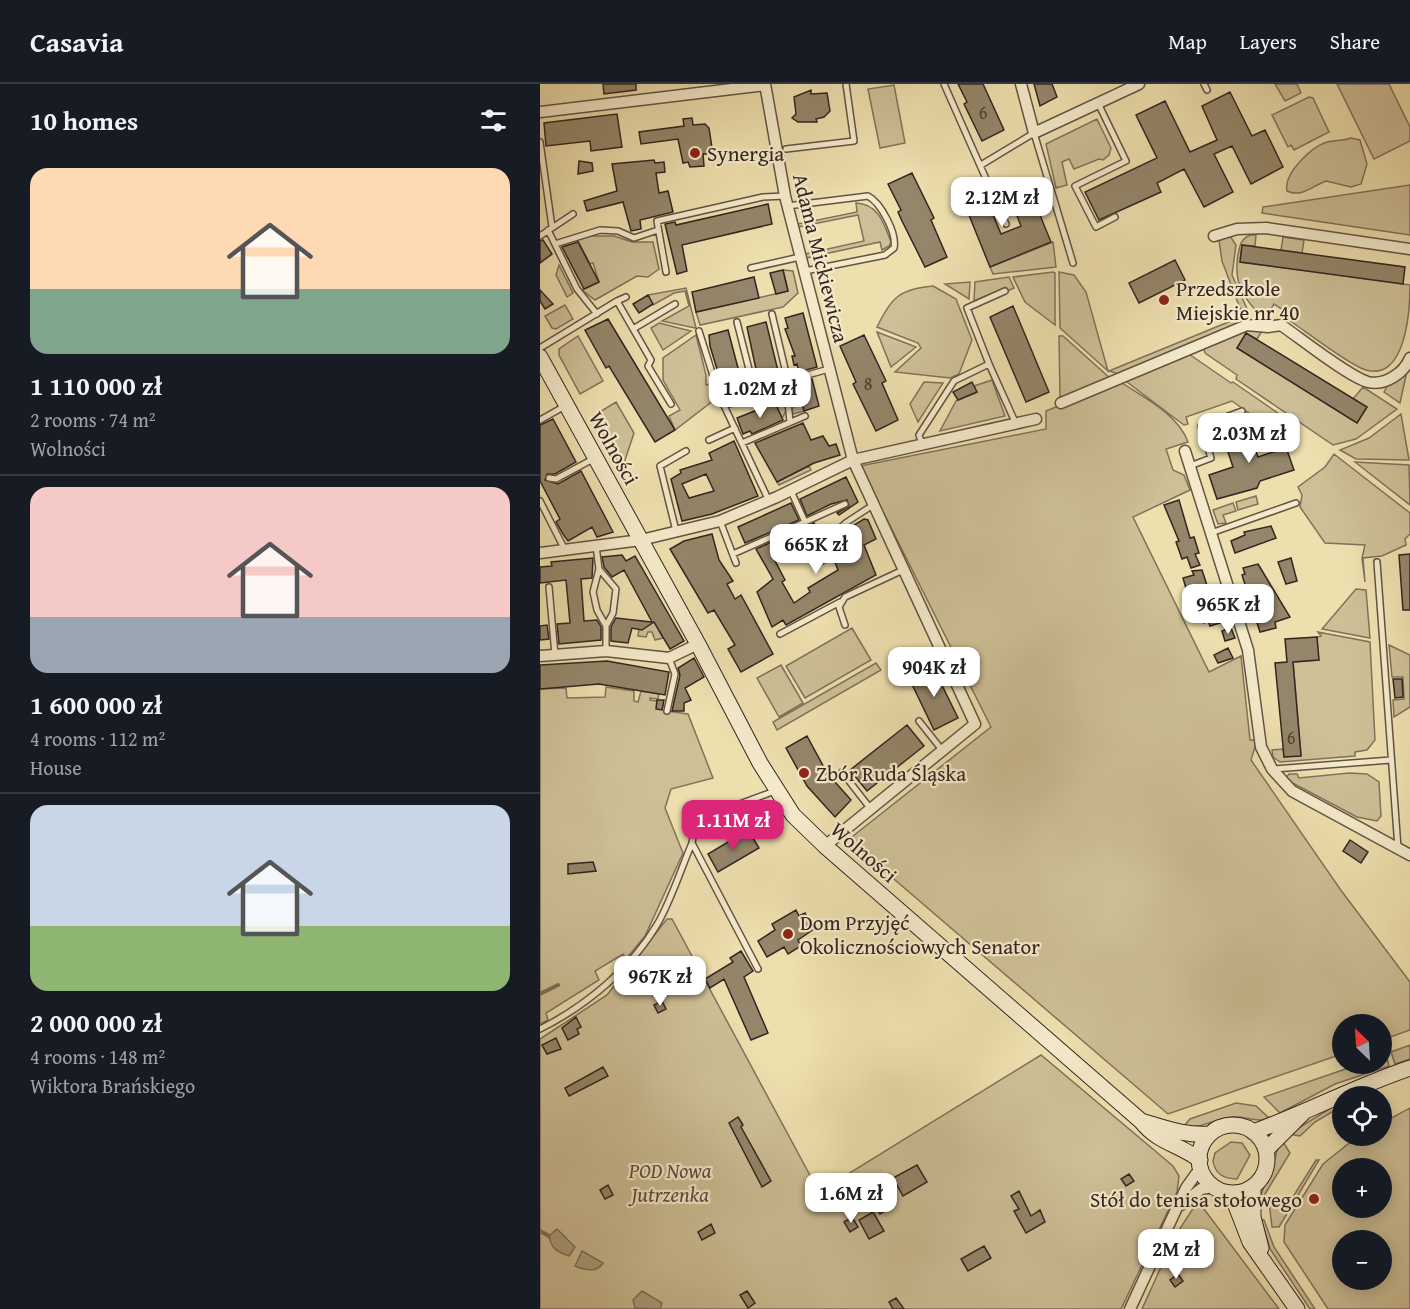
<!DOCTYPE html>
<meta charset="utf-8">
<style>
body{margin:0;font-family:"Gentium Book Plus",serif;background:#242831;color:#f1f3f6;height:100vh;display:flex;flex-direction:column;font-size:22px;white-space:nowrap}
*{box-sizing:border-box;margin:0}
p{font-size:20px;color:#9ea1a6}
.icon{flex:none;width:33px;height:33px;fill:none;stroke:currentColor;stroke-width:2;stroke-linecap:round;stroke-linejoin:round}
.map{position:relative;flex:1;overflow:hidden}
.details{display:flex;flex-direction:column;background:#171b24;width:540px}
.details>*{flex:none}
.needle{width:39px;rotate:335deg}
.fabs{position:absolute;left:792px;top:930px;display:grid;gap:12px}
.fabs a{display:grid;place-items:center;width:60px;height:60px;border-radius:50%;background:#171b24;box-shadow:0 3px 15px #0003;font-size:30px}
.price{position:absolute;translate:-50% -51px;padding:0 14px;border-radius:12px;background:#fff;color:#222;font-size:20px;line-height:39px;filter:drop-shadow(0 2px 3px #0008)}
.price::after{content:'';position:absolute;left:50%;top:36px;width:18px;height:14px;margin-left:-9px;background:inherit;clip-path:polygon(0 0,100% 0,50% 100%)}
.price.on{background:#db2777;color:#fff}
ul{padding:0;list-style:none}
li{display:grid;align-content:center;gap:12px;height:318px;padding:0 30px}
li+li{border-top:2px solid #363941}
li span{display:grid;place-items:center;height:186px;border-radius:18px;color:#555}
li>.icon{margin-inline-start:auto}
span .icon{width:108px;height:108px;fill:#fffc;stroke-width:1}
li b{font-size:26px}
h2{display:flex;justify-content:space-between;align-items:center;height:72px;padding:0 30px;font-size:26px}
header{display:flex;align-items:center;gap:36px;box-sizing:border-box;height:84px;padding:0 30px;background:#171b24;border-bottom:2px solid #363941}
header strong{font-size:28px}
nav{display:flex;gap:33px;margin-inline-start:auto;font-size:21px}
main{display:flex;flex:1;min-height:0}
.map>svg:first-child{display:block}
.green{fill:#cebf96;stroke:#80725b;stroke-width:1.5;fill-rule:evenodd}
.water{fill:#aea07e;stroke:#7d6f58;stroke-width:1.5}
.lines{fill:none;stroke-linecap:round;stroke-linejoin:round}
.stream{stroke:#7d6f58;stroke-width:4}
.building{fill:#94866a;stroke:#332520;stroke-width:1.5;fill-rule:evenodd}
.lane-casing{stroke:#625444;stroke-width:8}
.street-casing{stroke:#625444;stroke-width:13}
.secondary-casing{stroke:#332520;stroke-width:17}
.lane{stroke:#f4eaca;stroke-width:5}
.street{stroke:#f4eaca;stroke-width:10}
.secondary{stroke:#f4eaca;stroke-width:15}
.poi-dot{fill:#8f2418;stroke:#f4eaca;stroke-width:2}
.labels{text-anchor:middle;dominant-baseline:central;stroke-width:4.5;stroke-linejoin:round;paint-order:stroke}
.number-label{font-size:18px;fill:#4b3d32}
.poi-label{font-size:21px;fill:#332520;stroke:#f4eaca;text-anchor:start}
.street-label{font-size:21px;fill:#332520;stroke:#f4eaca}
.park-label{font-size:21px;font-style:italic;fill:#5a4c3e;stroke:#f4eaca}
</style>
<header>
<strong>Casavia</strong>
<nav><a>Map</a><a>Layers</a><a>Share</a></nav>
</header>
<main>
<section class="details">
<h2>10 homes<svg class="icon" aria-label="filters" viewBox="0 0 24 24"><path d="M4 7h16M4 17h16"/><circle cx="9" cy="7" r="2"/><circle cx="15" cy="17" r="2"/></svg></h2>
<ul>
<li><span style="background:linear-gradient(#ffd9b3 65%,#7fa58c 0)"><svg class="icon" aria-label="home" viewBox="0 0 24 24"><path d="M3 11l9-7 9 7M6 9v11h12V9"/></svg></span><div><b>1 110 000 zł</b><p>2 rooms · 74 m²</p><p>Wolności</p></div></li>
<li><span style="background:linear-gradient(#f6c9c9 70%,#9aa5b1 0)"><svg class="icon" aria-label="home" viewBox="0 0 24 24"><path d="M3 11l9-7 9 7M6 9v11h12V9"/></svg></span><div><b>1 600 000 zł</b><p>4 rooms · 112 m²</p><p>House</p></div></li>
<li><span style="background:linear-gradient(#c9d6e8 65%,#8fb573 0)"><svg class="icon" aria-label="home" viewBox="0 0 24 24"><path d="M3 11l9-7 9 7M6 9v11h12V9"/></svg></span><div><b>2 000 000 zł</b><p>4 rooms · 148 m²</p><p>Wiktora Brańskiego</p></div></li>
</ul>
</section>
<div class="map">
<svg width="870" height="1225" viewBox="0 0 870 1225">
<rect width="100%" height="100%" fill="#eedfae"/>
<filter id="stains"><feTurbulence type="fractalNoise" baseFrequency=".00333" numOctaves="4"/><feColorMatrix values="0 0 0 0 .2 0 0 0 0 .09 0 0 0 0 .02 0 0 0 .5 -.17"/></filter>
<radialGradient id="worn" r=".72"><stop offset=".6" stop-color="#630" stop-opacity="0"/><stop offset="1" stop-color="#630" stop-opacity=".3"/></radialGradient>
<!-- green -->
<path class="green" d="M735,0H757L761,9L745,17Z
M797,0H849L870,43V57L834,75Z
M354,1L365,59L340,64L328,5Z
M769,13L773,14L789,48L754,66L751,61L748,63L732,31Z
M557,35L571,64L569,71L563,76L559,75L534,85L529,75L522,78L527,101L516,104L506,60Z
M811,54L820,56L827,80L821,100L811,103L786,97C772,102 762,114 747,107C743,90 771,63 787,58C795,56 803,57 811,54Z
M870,101V151L722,129L723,123Z
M316,119C339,120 344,140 351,158L349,162L342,166L340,158L266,174L265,170L324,157L318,131L259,143L258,140L317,128Z
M710,151H716L715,162L702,161L700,178L870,201C870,226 866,301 823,285C804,277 768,249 749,236L751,231L734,220L724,236C704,214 693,201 698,171C700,161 700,156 710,151Z
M50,152H74L92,158H113L119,185L108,193L97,192L55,216L42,206L59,198L53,179L50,180L37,155Z
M690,152L696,161L692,191L708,227L705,238L582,291L569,287L703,232L682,177L679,156Z
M743,153L764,156L762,169L741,166Z
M513,158L516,183L453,190L450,183Z
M19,181L33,209L27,213L16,191Z
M243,186L253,187L258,209L243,223L160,241L156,228L248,207Z
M513,188L515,189V241L485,218L473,193Z
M519,188L534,191L546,208L568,287L520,244Z
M469,193L474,204L467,207L465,204L434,217L435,198Z
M430,198L429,215L405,200Z
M393,202L416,215L432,256L419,290L410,294L355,288L381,264L378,259L337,243C351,214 359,205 393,202Z
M146,204L156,244H155L122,237L149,222L145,207L134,209L113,221L108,211Z
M25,221L33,235L16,245L12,244L5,232Z
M119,239L151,247L123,266L111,244Z
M724,244L717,255L706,250L697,264L817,339L827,323L813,315L823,303L857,325L816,355L793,361L696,295L697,291L665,269L663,261L702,245Z
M337,248L376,263L351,283Z
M156,251L166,291V301L173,299L178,313L135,346L129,332L140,326L123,296V274Z
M38,252L63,297L40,310L19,271V265Z
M519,252H523L571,295L520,314Z
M646,268L691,299L693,298L748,336L727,342L692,317L646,333L648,340L644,341L583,295Z
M867,287L860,319L844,308L849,299Z
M452,296L465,332L400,347L416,317L437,308L434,302Z
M579,297C603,313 638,330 648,358L626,365L633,386L644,391L650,406L593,433L669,588L701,572L710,656H717L711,676L800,805L870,898V946L842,956V940H802V970L628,1030L313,760V752L451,643L320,382L506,345V327Z
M384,298L403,299L378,338L370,320Z
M257,300L264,327L253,330L249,303Z
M238,305L242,306C246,316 249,325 242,334L230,307Z
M76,318L94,349L82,385L53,332Z
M861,330L869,376L816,375L800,366L829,354Z
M794,370L870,429V450L865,455L866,461L842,472L823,474L825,498L822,474L825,461L785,459L760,423L762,411L758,403L785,383Z
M815,378L869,381L870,421Z
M269,382L271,386L239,401L237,398Z
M716,412L718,420L698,426L696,418Z
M693,419L696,427L683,431L686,439L678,440L673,426Z
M816,505L826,506L830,554L782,545Z
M123,533L126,543L119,547L123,554L115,556L112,548H108L106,553L98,552L99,545Z
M312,544L331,576L265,614L246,582Z
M778,548L830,558L835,656L827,666L815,668V672L740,678L733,673L732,666L743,665L744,673L761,671L753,578L778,576L777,553L781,552Z
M849,561L870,571V623L854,633L853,616L864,615L863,593H852Z
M336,579L341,586L237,646L233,638Z
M241,581L263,619L239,633L217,594Z
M66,603L94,607V617L98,618L101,607L119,610L118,615L110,614V616L122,618L127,627L148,630L173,694L131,705L125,724L143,769L105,852L86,875L83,870L55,887L59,896L6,929L8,936L0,940V605L26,604L27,614L65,613Z
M809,689L827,690L839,698L841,732L837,737L817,733L745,695L749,690H757L759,694Z
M127,835H132L279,1108L501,971L633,1082L639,1092L637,1108L581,1225H0V955L67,911Z
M870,961V975L855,980L851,968Z
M846,970L849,982L795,1000L740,1029L724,1013L820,980H842V972Z
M802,1017V1022L775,1038L760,1052L754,1051L752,1048Z
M696,1019L716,1022L730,1035C715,1039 705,1031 691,1033C672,1035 666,1044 643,1043L650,1035Z
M870,1024V1225H788L744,1158L745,1141L783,1080L818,1052H842V1039ZM842,1084V1124H802V1084ZM842,1156V1196H802V1156Z
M742,1056L750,1069L725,1110L722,1122H718C720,1108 726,1100 731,1087C736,1076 735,1066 742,1056Z
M691,1058L702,1059L710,1071L697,1095C685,1095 675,1090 673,1077L675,1069Z
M776,1076H779L739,1143H732L729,1118L736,1123L741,1116L748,1121Z
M658,1117L739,1225H602L635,1152Z
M721,1135L724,1136L734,1163L775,1225H770L730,1165Z"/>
<!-- water -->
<path class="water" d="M17,1145L35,1163L29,1172C18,1168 11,1165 9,1152Z
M42,1167L63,1179C57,1189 44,1186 35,1182Z
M102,1207L122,1219L120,1225L95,1224L93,1216Z"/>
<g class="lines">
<!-- stream -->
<path class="stream" d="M0,910L18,901
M0,1147L9,1152"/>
</g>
<!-- building -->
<path class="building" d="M63,0H96V6L64,10Z
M418,0H443L464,46L442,57L424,20L427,18Z
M494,0H512L517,13L500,22Z
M271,6V10L287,9L290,27L284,33L276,35L277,38H258L252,34L256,30L254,13Z
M690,8L712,52L725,46L743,83L711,100L692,62L674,70L693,108L664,123L644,85L617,99L621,108L559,136L545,108L617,74L596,31L625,17L650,68L677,56L662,22Z
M77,30L82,63L51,67L50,57L6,62L4,39Z
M152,34L153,41L165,40L169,44L172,64L167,65V70H163L164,82L150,83L148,78L143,79L138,55L101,60L99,48L144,42L143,35Z
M114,76L115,79L124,78L125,88L116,89L119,109L128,107L133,128L100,136L101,145L91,147L83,118L47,127L44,117L77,107L72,80Z
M39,77L52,79L53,87L38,90Z
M372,89L394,134L391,136L407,173L385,183L362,137L358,128L361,126L348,100Z
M435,97H439L461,150L481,142L477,132L497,124L511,158L450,183L418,104Z
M228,120L232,140L142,161L147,187L137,190L125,140L135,138L136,141Z
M3,156L12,170L0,179V157Z
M38,158L59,198L44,205L22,163Z
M702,161L865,183L863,200L700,178Z
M635,176L645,196L599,219L589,199Z
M243,186L248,207L236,210L230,189Z
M214,193L219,214L156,228L152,208Z
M0,206L13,220L5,225L0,217Z
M108,211L113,220L99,229L93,220Z
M473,222L509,308L486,318L450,233Z
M263,229L277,283L259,288L257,280L254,281L252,272H255L245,245L248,244L245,234Z
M68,235L135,346L115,358L69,282L66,284L45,246Z
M226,238L240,295L222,300L219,290H217L207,243Z
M188,246L203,303L184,308L170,262L169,251Z
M706,249L827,323L817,339L697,264Z
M324,251L346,297L342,299L358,336L336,347L313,300L316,298L300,262Z
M272,295L279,322L264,327L257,300Z
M432,298L437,308L418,316L413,308Z
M235,319L243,336L212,350L210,347L203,350L197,334Z
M13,335L36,378L15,390H7L5,396L18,400L41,387L73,448L57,453L52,443L28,457L23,450L16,438L20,435L0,397V341Z
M263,339L271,356L283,352L289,362L296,360L300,371L274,379L237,398L215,359Z
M707,342L718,373L736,367L731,355L742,352L754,386L720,397L717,404L677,415L669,391L693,383L682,350Z
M194,357L218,412L172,430L142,437L131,395L141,389L140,386L172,376L169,369ZM166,390L174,407L149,414L142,400Z
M306,393L318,418L299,431L297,429L309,422L307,416L291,420L267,432L260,415Z
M639,416L650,454L654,453L659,469L655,470L660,481L651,484L647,473L642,475L636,458L639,457L624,421Z
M251,419L259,436L205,459L198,443Z
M324,435L328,436L336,455L324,461L336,491L246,541L243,536L232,543L217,508L233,495L216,465L274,439L278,445L274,448L231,469L245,496L242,498L254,519L270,508L268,504L298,486L294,476L297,473L295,468L310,461L304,447Z
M731,442L736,454L695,469L691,457L705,451L704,448Z
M172,450L179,476L193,497L187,500L195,515L201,511L233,570L201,588L188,565L195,561L174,526L168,529L130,465L144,457Z
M870,470V526H863L859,471Z
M82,471L86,477L95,472L144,557L130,565L114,538L102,546L92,544L88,559L71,557V543L76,534L112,538L84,486L72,493L64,483L62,473Z
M53,474L52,494L41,495L44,537L57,536L61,543V556L19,560L17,540L30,539L26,496L0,499V483L12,482L11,478Z
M751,474L757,497L746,500L738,478Z
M718,480L750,533L735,538L736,544L720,548L702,491L705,490L703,484Z
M662,486L673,520L677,519L683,538L670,542L668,537L664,539L661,529L658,530L650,507L647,508L643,494L654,491L652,487Z
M7,541L9,555L0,556V542Z
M691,544L695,554L685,557L682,547Z
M777,553L779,576L753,578L761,672L744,673L735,579L747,578L745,555Z
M688,564L693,574L678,579L674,571Z
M154,574L164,593L145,604L151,616L144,619V627H132L140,591L138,584Z
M67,577L129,588L125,611L59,600L0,605V581Z
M393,583L418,634L394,646L369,594Z
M853,595H862L863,613L855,614Z
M117,616H124L122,626L116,625Z
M367,641L384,662L327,707L310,686Z
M267,652L287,689L311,716L295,733L267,702L246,664Z
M208,746L219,764L178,788L168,770Z
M810,756L828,768L821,779L803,767Z
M53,778L56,787L28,790V780Z
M256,826L259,832L265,829L274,845L258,856L261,862L248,870L244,863L227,873L218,857L235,846L232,840Z
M201,867L213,887L204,893L228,949L211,956L184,895L170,904L165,895L193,878L190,874Z
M122,917L126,925L118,929L114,921Z
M36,933L41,943L37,945L39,950L28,956L22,944Z
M16,954L21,965L7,970L2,961Z
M63,983L68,992L29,1012L25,1004Z
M198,1033L203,1041L201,1043L231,1097L222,1103L189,1039Z
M377,1081L387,1098L363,1112L353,1094Z
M282,1090L288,1103L279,1108L273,1095Z
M589,1090L594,1097L586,1102L581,1095Z
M68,1101L73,1111L65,1115L60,1106Z
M154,1105L159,1113L150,1118L144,1110Z
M479,1107L491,1132L500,1126L505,1138L486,1149L474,1127L479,1125L471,1112Z
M343,1118L347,1126L340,1130L335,1122Z
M333,1128L344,1147L329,1155L319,1136Z
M312,1133L318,1143L310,1148L304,1138Z
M171,1140L175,1149L162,1156L158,1148Z
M444,1162L451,1174L428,1187L421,1175Z
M638,1190L643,1197L635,1203L630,1196Z
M207,1207L215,1219L208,1224L200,1211Z
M356,1214L364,1225H353L349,1218Z"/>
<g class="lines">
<!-- lane casing -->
<g class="lane-casing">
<path id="lane" d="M404,0L466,140
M664,0L667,6
M558,19L586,77L535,102L556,143L575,133
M0,58L12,143
M246,65L314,57L306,0
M441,81L494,49L533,179
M247,122L328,112C341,119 357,149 354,164L345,171L265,187
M8,146L37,205L57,230
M0,152L33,130
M15,160L60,146L78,147L94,154L118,146
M211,184L260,173
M126,188L117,137L223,113L245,112
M77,217L86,213
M197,238L215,309
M93,245L135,220
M159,247L179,311L229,417
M0,264L77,217L111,276L108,282L131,320
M449,280L476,340
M246,297L289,285
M246,298L250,338
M184,322L246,298V289L232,230
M0,336L25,322
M169,356L195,344
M202,359L265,332
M382,360L379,351L414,297L449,280L427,224L465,207
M650,382L671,374L661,342L702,327
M9,394L16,395L53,375
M0,417L25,466
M180,437L196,479
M265,438L305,420
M136,447L120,382L146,367
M671,449L756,419
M56,462L59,485L53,508L57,526L66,542V567
M193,470L265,438L251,407
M292,472L274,480L270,470L307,438L333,421
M837,478L858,764
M59,485L76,505L73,529L66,542
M9,503L15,571
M305,541L299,523L305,513L363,486
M240,550L300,518
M127,627L135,590L129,574
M379,637L402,666
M734,685L851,676
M302,688L330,724
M218,885L152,759L156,736L235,707
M0,945C46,922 92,884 118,839C132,814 141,785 152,759"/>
</g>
<!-- street casing -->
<g class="street-casing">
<path id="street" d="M225,0L245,112L313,376L435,640L285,762
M481,0L494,49L599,0
M0,28L225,1
M674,152L697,145L726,144L870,165
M521,319L707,241L728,243L741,241C760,254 809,293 828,298C845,302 864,289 870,274
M645,367L708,566L721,663L732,685L752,707L870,771
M0,469L101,456L180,437L237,413L313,376L496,335
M0,572L66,567L129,574L158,560
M641,1121L661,1105L673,1103
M590,1225L646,1104L661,1083"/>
</g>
<!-- secondary casing -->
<g class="secondary-casing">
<path id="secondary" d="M0,273L158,560L220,679L253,731L285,762L601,1037C618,1059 639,1060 660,1076
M601,1037C625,1044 645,1052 670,1050
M659 1075a34 34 0 1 1 68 0a34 34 0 1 1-68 0Z
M713,1048C766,1029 816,1002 870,984
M726,1066L764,1028
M713,1104V1133L721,1164
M691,1109L710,1158L757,1225"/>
</g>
<!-- lane -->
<use href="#lane" class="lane"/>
<!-- street -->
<use href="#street" class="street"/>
<!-- secondary -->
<use href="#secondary" class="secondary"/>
</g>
<!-- markers -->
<g class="poi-dot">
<circle cx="155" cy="69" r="6"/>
<circle cx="624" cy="216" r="6"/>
<circle cx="264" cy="689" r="6"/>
<circle cx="248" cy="850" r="6"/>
<circle cx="774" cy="1115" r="6"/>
</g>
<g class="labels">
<!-- number labels -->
<g class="number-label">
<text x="443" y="28">6</text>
<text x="328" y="299">8</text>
<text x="751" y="653">6</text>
</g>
<!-- poi labels -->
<g class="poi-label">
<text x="167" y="69">Synergia</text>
<text x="636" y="204">Przedszkole<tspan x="636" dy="24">Miejskie nr 40</tspan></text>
<text x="276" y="689">Zbór Ruda Śląska</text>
<text x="260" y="838">Dom Przyjęć<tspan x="260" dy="24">Okolicznościowych Senator</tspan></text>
<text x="762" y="1115" text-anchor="end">Stół do tenisa stołowego</text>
</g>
<!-- street labels -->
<g class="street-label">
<text transform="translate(281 174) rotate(76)">Adama Mickiewicza</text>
<text transform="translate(74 364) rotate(61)">Wolności</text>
<text transform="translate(324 768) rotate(41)">Wolności</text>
</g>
<!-- park labels -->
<g class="park-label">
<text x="130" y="1086">POD Nowa<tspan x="130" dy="24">Jutrzenka</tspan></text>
</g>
</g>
<rect width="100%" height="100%" filter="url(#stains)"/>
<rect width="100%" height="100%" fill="url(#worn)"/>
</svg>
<div class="fabs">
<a><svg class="needle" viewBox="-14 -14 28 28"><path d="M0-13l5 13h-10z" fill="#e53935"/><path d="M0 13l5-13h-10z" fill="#9ea1a6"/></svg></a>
<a><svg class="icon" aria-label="locate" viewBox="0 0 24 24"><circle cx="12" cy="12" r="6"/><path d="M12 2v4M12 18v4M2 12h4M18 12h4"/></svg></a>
<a>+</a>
<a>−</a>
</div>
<b class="price" style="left:462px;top:144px">2.12M zł</b>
<b class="price" style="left:220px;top:335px">1.02M zł</b>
<b class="price" style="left:709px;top:380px">2.03M zł</b>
<b class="price" style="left:276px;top:491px">665K zł</b>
<b class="price" style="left:688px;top:551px">965K zł</b>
<b class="price" style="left:394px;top:614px">904K zł</b>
<b class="price on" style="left:193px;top:767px">1.11M zł</b>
<b class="price" style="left:120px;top:923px">967K zł</b>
<b class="price" style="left:311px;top:1140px">1.6M zł</b>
<b class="price" style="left:636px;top:1196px">2M zł</b>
</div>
</main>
